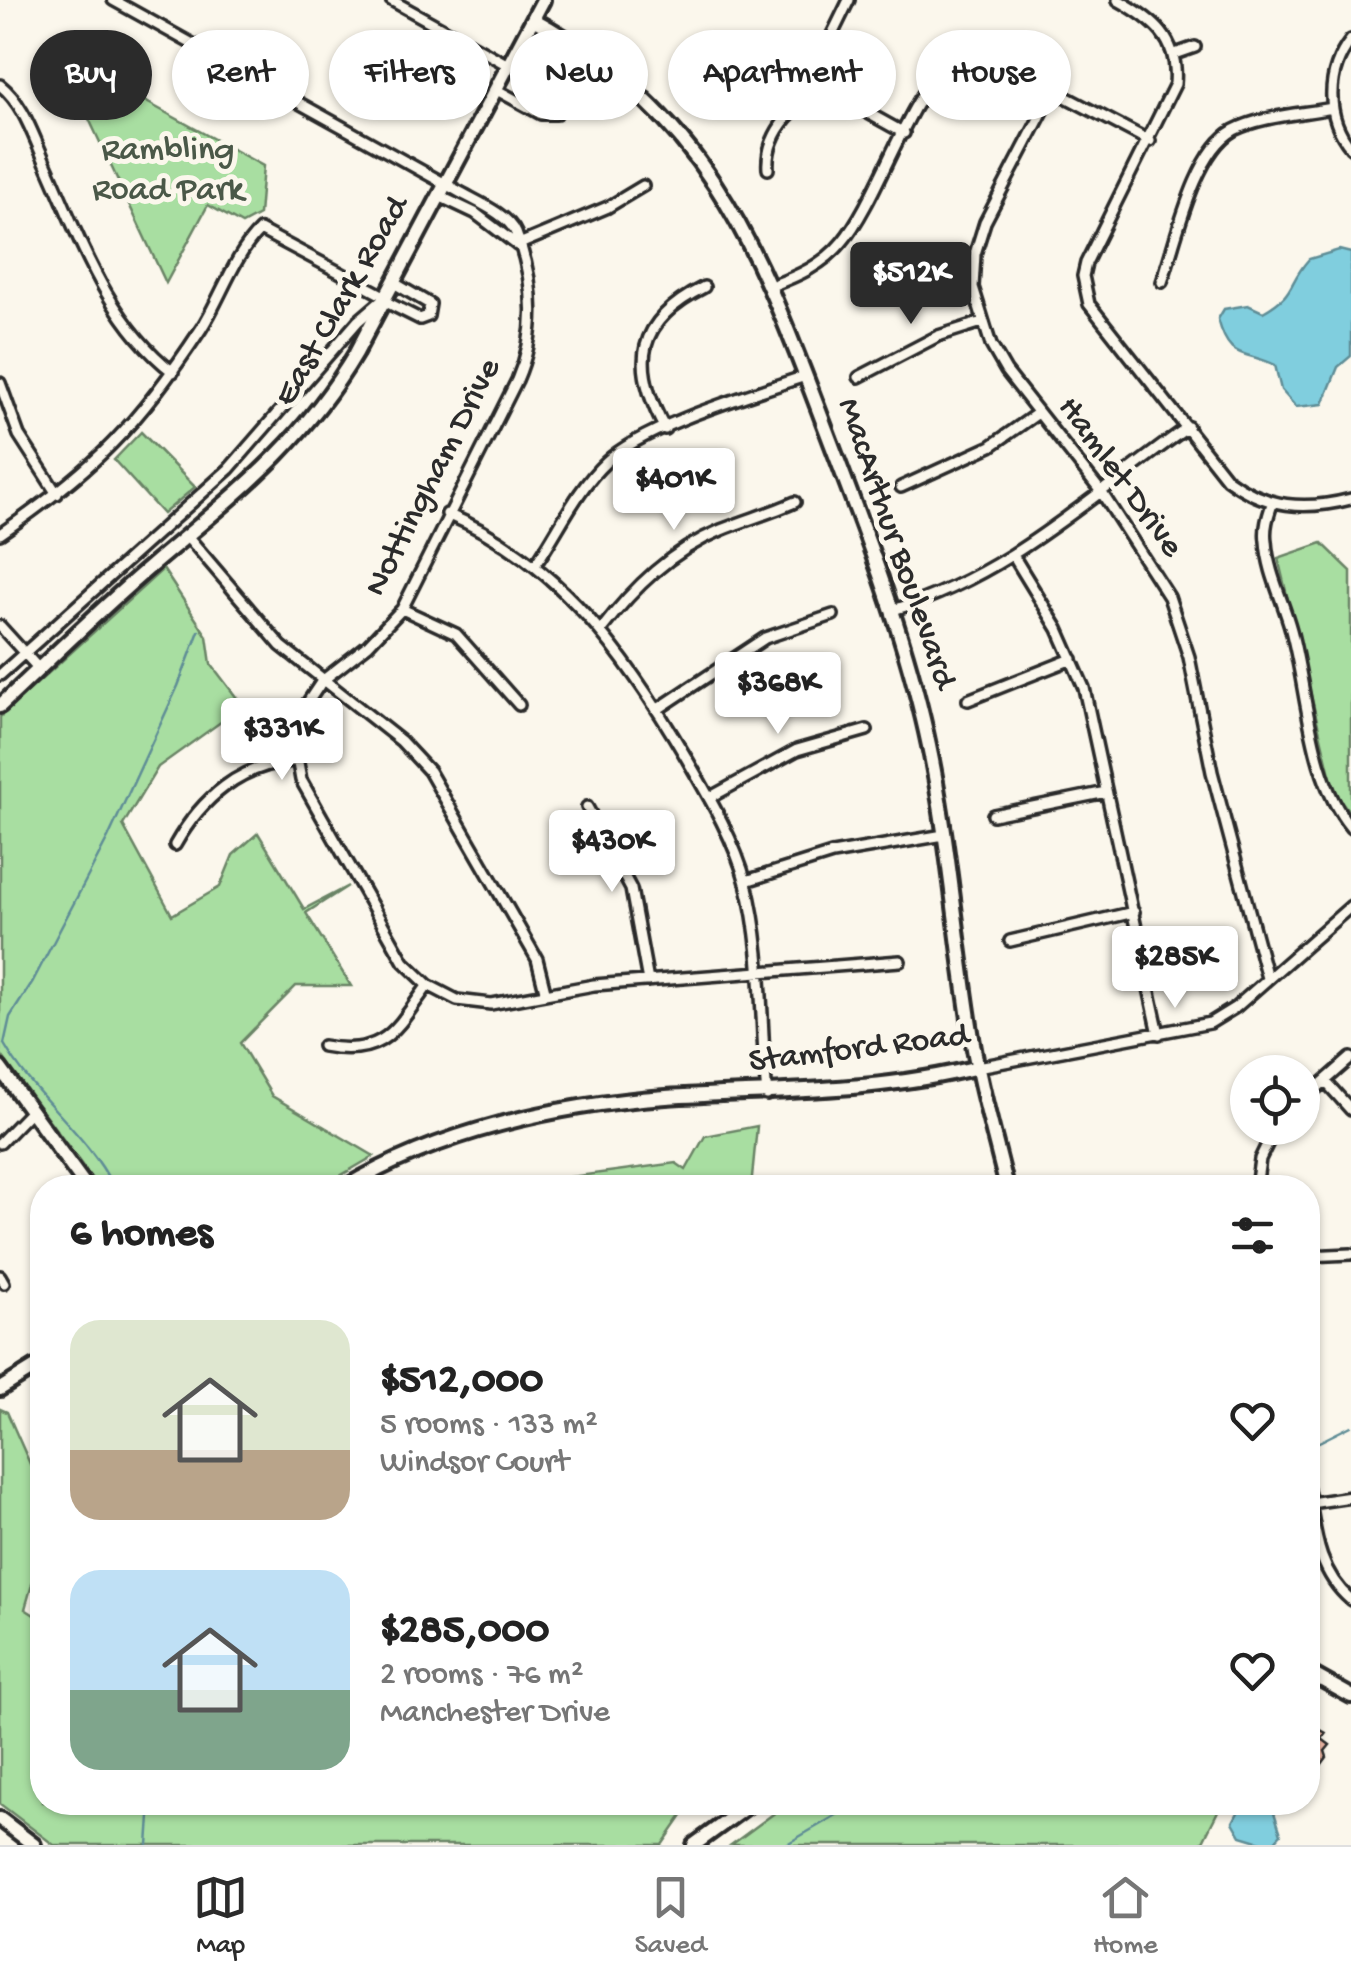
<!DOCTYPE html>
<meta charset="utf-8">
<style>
body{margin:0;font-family:"Gochi Hand",sans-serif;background:#f6f6f6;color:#222;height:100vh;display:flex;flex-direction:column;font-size:38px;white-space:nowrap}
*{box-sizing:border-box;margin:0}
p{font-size:32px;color:#767676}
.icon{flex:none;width:55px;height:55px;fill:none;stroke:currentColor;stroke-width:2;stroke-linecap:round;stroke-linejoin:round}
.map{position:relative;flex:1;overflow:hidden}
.drawer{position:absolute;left:30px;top:1175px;width:1290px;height:640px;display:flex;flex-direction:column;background:#fff;border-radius:40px;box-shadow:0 2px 8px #0004}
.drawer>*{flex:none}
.banner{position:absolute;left:30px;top:30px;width:1292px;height:90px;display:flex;gap:20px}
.controls{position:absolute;left:1230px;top:1055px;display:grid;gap:20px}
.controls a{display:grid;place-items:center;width:90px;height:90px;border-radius:50%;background:#fff;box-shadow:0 2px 8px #0004;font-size:50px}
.price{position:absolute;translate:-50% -85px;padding:0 22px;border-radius:10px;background:#fff;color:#222;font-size:32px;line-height:65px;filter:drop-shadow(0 2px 5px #0008)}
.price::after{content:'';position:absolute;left:50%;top:60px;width:30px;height:22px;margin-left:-15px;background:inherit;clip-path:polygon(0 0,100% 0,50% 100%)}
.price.on{background:#2b2b2b;color:#fff}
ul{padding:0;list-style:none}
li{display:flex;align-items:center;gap:30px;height:250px;padding:0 40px}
li span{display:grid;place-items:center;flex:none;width:280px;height:200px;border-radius:30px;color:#555}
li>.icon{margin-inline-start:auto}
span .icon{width:120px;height:120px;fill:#fffc;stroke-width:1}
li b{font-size:42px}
h2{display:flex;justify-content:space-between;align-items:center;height:120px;padding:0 40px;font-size:42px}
.pill{padding:0 35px;border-radius:45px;background:#fff;box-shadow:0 2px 8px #0004;font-size:35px;line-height:90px}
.pill.on{background:#2b2b2b;color:#fff}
.tabs{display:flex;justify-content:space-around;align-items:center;height:140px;border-top:2px solid #e0e0e0;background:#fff;font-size:28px;color:#767676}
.tabs a{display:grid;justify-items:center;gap:5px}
.tabs .on{color:#2b2b2b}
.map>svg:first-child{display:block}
.green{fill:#a8dea1;stroke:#6a8466;stroke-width:2.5}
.water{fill:#80cede;stroke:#5e8d96;stroke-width:2.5}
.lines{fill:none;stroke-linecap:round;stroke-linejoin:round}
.stream{stroke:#5e8d96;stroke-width:2.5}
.building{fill:#f4bca9;stroke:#2b2b2b;stroke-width:2.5}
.street-casing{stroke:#2b2b2b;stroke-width:16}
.secondary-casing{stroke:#2b2b2b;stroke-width:20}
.street{stroke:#fbf7ec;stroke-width:9}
.secondary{stroke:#fbf7ec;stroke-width:12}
.labels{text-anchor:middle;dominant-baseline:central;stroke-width:10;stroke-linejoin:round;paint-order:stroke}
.park-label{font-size:35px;fill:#4a5848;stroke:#fbf7ec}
.street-label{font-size:35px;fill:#2b2b2b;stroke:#fbf7ec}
</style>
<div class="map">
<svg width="1351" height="1845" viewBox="0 0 1351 1845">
<rect width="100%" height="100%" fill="#fbf7ec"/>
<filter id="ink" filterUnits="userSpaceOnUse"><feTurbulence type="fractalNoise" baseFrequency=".01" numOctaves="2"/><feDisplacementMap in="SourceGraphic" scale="20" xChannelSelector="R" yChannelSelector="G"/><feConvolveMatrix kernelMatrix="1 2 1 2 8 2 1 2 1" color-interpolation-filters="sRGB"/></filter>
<g filter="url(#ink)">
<!-- green -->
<path class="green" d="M59,54L263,166L259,215L242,224L208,205L166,283L75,89L47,70Z
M141,432L195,487L163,514L114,460Z
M1322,543L1351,571V814L1334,791L1278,558Z
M163,569L207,636L211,664L243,706L158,767L123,825L172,915L220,887L233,855L258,833L304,909L348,886L306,913L351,986H296L240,1043L272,1096L374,1156L321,1187H98L0,1053V717Z
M757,1126L751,1187H495L676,1163L686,1170L705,1136Z
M0,1409L7,1412L42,1491V1549L25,1609L42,1620V1802L691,1803L662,1845H54L0,1804Z
M788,1803V1802L1222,1803L1201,1845H731Z"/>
<!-- water -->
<path class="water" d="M1339,250L1351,253V356L1338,367L1323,404L1296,407L1281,390L1275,365C1243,350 1229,361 1218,319L1224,309L1248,305L1263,312C1298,292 1286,285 1309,259Z
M1243,1803H1271L1281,1834L1271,1845L1241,1836L1233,1822Z"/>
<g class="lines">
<!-- stream -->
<path class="stream" d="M114,1188C87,1133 34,1097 4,1044L10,1017L33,981L108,838L178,686L199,631
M1319,1442L1351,1426
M148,1845L151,1802
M785,1845L859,1802"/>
</g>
<!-- building -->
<path class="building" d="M1308,1723L1326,1733L1322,1739L1330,1745L1325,1751L1327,1757L1311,1779Z"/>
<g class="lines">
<!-- street casing -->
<g class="street-casing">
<path id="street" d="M113,0L458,191C475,201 508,214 516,233C535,282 538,332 517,380L402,609L368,645L322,681L306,705L295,747L301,780L404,962L428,985L457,1000L491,1004L594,985L900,961
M391,0L508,65
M849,0L825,49L828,83L859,108L904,133
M1118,0C1154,20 1179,39 1175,84L1086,263L1083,276L1089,304L1227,479C1266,508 1305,511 1351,499
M1351,40C1326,72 1325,117 1351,148
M1175,54L1195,47
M0,85C24,104 33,136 46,164C79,237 107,321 173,372
M495,89L541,114H556L592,55
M1054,90L985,222L975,254L973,287L991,345L1006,371L1102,493L1169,597L1189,657L1212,772L1267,978
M768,169C765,130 799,102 828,83
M439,196L475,213L517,245
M517,245L608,207L643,186
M1162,282C1176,241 1194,152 1234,130C1261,116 1302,114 1332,108
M771,286C798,276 823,265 842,242C878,200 910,91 949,64C964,54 977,55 993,59L1150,141
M384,301L420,319L428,316L430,304L394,283
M859,377L938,336L982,322
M0,383L19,435L57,494
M665,429C630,364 636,321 704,287
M901,487L991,446L1038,413
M1272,504C1268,516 1264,528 1266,541C1268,573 1283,600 1291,630C1308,693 1309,777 1351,828
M447,514C560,561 628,658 687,759C709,797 735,841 746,883C764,951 760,1025 767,1095
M0,534C95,469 138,425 201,329C221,298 234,255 260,230L386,297L358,321L229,469L0,675
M188,537L281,646L401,741L429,771L537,959L545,991
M1014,557L1058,629L1084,688L1159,1034
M535,565C558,532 576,490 606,462C643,426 753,394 805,376
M402,609L456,634L519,705
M893,610C1010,575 1091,495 1188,427
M0,626L39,669
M601,630C634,587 671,551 721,530C745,520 771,513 795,502
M968,700L1072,659
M658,709L765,638L833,615
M709,798L797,750L867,730
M587,807L631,889L648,981
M993,815L1106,792
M175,845C201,799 241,763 296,761
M746,881L832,854L944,835
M1010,941L1134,912
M323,1046C384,1058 396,1029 428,985
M978,1067L1210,1023L1236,1007L1351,906
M1325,1081L1351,1110
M1302,1101L1351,1058
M0,1143L32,1110
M1256,1188L1260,1159L1275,1128
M1308,1256L1351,1254
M0,1276L4,1283
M1308,1489C1315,1531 1317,1571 1351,1600
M1310,1503L1351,1497"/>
</g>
<!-- secondary casing -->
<g class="secondary-casing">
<path id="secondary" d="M533,19C704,114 753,237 819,411C857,512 898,613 923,719C947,819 954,923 970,1025C978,1080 994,1134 1007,1188
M0,706C50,659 99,610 151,566C232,497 301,446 356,353L543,0
M0,1068L87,1188
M344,1188C439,1131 557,1105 666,1097C772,1090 875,1093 978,1067
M0,1389L42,1363
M1308,1672L1351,1696
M0,1819L34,1845
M694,1845L753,1802"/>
</g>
<!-- street -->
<use href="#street" class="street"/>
<!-- secondary -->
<use href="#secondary" class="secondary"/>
</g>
</g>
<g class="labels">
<!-- park labels -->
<g class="park-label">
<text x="168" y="151">Rambling<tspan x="168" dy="40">Road Park</tspan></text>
</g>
<!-- street labels -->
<g class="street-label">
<text transform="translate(343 302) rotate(-60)">East Clark Road</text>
<text transform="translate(434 478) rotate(-63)">Nottingham Drive</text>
<text transform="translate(1119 478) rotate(54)">Hamlet Drive</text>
<text transform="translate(895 544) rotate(71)">MacArthur Boulevard</text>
<text transform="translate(859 1050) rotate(-7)">Stamford Road</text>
</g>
</g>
</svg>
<div class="controls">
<a><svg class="icon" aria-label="locate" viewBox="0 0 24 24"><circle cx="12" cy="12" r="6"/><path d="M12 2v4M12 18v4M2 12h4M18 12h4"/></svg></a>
</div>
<b class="price on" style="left:911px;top:327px">$512K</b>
<b class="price" style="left:674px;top:533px">$401K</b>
<b class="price" style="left:778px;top:737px">$368K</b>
<b class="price" style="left:282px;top:783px">$331K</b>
<b class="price" style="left:612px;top:895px">$430K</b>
<b class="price" style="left:1175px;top:1011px">$285K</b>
<div class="banner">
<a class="pill on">Buy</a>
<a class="pill">Rent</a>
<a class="pill">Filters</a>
<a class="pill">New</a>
<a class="pill">Apartment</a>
<a class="pill">House</a>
</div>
<section class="drawer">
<h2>6 homes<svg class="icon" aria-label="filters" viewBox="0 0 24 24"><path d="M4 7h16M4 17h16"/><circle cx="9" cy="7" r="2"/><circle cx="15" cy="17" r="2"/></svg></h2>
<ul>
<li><span style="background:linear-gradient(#dfe7d0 65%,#b9a48a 0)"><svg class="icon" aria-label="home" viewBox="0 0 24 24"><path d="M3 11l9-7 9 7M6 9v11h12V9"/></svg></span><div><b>$512,000</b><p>5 rooms · 133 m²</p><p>Windsor Court</p></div><svg class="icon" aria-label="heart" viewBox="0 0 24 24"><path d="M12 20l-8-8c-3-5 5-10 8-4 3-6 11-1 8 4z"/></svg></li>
<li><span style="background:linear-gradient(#bfe0f5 60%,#7fa58c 0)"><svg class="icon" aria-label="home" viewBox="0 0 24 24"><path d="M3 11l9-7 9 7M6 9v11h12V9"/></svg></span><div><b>$285,000</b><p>2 rooms · 76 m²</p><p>Manchester Drive</p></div><svg class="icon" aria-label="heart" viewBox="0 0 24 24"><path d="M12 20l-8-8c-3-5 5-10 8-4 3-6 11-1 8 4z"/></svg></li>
</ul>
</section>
</div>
<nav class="tabs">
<a class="on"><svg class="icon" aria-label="map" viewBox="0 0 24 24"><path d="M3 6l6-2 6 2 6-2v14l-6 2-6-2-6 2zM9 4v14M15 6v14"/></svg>Map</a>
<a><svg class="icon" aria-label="saved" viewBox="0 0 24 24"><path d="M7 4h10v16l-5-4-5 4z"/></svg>Saved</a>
<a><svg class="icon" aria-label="home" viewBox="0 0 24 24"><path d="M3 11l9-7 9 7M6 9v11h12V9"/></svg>Home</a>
</nav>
